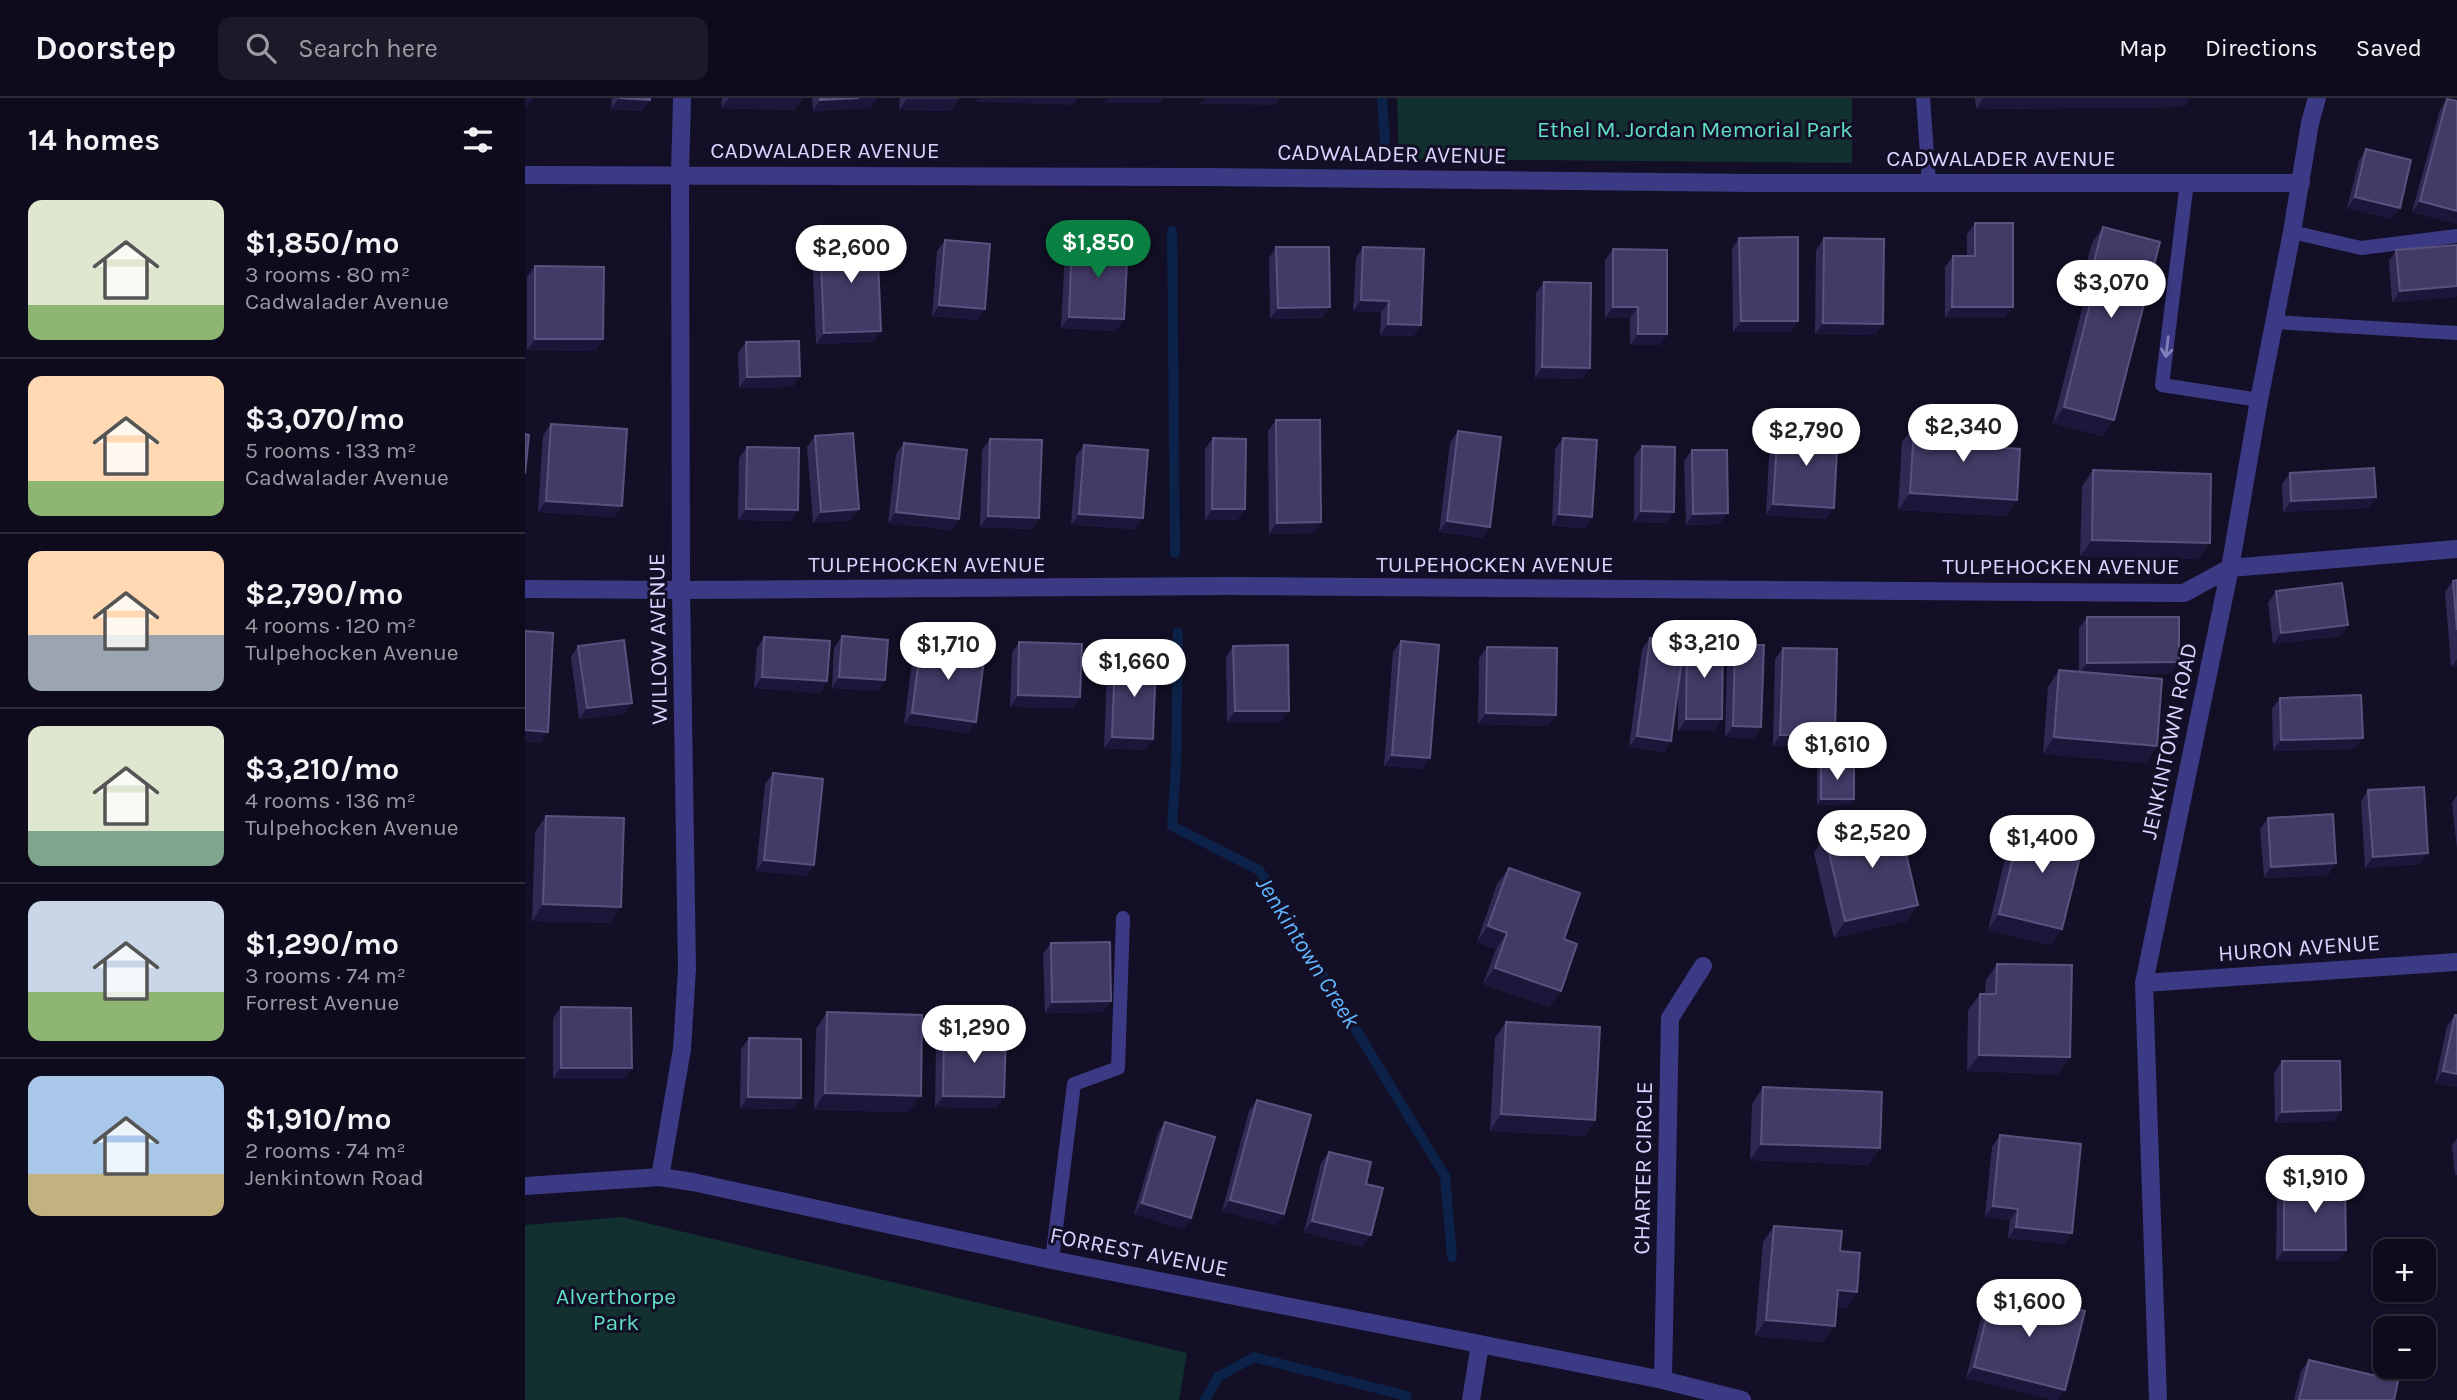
<!DOCTYPE html>
<meta charset="utf-8">
<style>
body{margin:0;font-family:Karla,sans-serif;background:#1c1929;color:#f1f3f6;height:100vh;display:flex;flex-direction:column;font-size:26px;white-space:nowrap}
*{box-sizing:border-box;margin:0}
p{font-size:23px;color:#9b9ba3}
.icon{flex:none;width:38px;height:38px;fill:none;stroke:currentColor;stroke-width:2;stroke-linecap:round;stroke-linejoin:round}
.map{position:relative;flex:1;overflow:hidden}
.details{display:flex;flex-direction:column;background:#0e0b1c;width:525px}
.details>*{flex:none}
.fabs{position:absolute;left:1848px;top:1141px;display:grid;gap:14px}
.fabs a{display:grid;place-items:center;width:63px;height:63px;border-radius:14px;background:#0e0b1c;box-shadow:0 2px 5px #0004,0 0 0 2px #2e2b3b;font-size:35px}
.price{position:absolute;translate:-50% -60px;padding:0 16px;border-radius:24px;background:#fff;color:#222;font-size:23px;line-height:46px;filter:drop-shadow(0 2px 4px #0008)}
.price::after{content:'';position:absolute;left:50%;top:42px;width:21px;height:16px;margin-left:-10px;background:inherit;clip-path:polygon(0 0,100% 0,50% 100%)}
.price.on{background:#0b8043;color:#fff}
ul{padding:0;list-style:none}
li{display:flex;align-items:center;gap:21px;height:175px;padding:0 28px}
li+li{border-top:2px solid #2e2b3b}
li span{display:grid;place-items:center;flex:none;width:196px;height:140px;border-radius:14px;color:#555}
li>.icon{margin-inline-start:auto}
span .icon{width:84px;height:84px;fill:#fffc;stroke-width:1}
li b{font-size:30px}
h2{display:flex;justify-content:space-between;align-items:center;height:84px;padding:0 28px;font-size:30px}
header{display:flex;align-items:center;gap:42px;box-sizing:border-box;height:98px;padding:0 35px;background:#0e0b1c;border-bottom:2px solid #2e2b3b}
header strong{font-size:33px}
nav{display:flex;gap:38px;margin-inline-start:auto;font-size:24px}
.search{width:490px;height:63px;background:#1c1929;display:flex;align-items:center;gap:18px;box-sizing:border-box;padding:0 24px;border-radius:14px;color:#9b9ba3;font-size:26px}
main{display:flex;flex:1;min-height:0}
.map>svg:first-child{display:block}
.green{fill:#12302f}
.lines{fill:none;stroke-linecap:round;stroke-linejoin:round}
.stream{stroke:#0c2248;stroke-width:10}
.lane{stroke:#3d3a85;stroke-width:14}
.street{stroke:#3d3a85;stroke-width:18}
.wall{fill:#312854}
.shaded-wall{fill:#1d163a}
.building{fill:#433a66;stroke:#5a527e;stroke-width:2}
.oneway{stroke:#837fbc}
.labels{text-anchor:middle;dominant-baseline:central;stroke-width:6;stroke-linejoin:round;paint-order:stroke}
.park-label{font-size:23px;fill:#5fe0c0;stroke:#130f26}
.street-label{font-size:23px;fill:#d9d4ff;stroke:#130f26}
.water-label{font-size:24px;font-style:italic;fill:#62b6ff;stroke:#130f26}
</style>
<header>
<strong>Doorstep</strong>
<div class="search"><svg class="icon" aria-label="search" viewBox="0 0 24 24"><circle cx="10" cy="10" r="6"/><path d="M15 15l6 6"/></svg>Search here</div>
<nav><a>Map</a><a>Directions</a><a>Saved</a></nav>
</header>
<main>
<section class="details">
<h2>14 homes<svg class="icon" aria-label="filters" viewBox="0 0 24 24"><path d="M4 7h16M4 17h16"/><circle cx="9" cy="7" r="2"/><circle cx="15" cy="17" r="2"/></svg></h2>
<ul>
<li><span style="background:linear-gradient(#dfe7d0 75%,#8fb573 0)"><svg class="icon" aria-label="home" viewBox="0 0 24 24"><path d="M3 11l9-7 9 7M6 9v11h12V9"/></svg></span><div><b>$1,850/mo</b><p>3 rooms · 80 m²</p><p>Cadwalader Avenue</p></div></li>
<li><span style="background:linear-gradient(#ffd9b3 75%,#8fb573 0)"><svg class="icon" aria-label="home" viewBox="0 0 24 24"><path d="M3 11l9-7 9 7M6 9v11h12V9"/></svg></span><div><b>$3,070/mo</b><p>5 rooms · 133 m²</p><p>Cadwalader Avenue</p></div></li>
<li><span style="background:linear-gradient(#ffd9b3 60%,#9aa5b1 0)"><svg class="icon" aria-label="home" viewBox="0 0 24 24"><path d="M3 11l9-7 9 7M6 9v11h12V9"/></svg></span><div><b>$2,790/mo</b><p>4 rooms · 120 m²</p><p>Tulpehocken Avenue</p></div></li>
<li><span style="background:linear-gradient(#dfe7d0 75%,#7fa58c 0)"><svg class="icon" aria-label="home" viewBox="0 0 24 24"><path d="M3 11l9-7 9 7M6 9v11h12V9"/></svg></span><div><b>$3,210/mo</b><p>4 rooms · 136 m²</p><p>Tulpehocken Avenue</p></div></li>
<li><span style="background:linear-gradient(#c9d6e8 65%,#8fb573 0)"><svg class="icon" aria-label="home" viewBox="0 0 24 24"><path d="M3 11l9-7 9 7M6 9v11h12V9"/></svg></span><div><b>$1,290/mo</b><p>3 rooms · 74 m²</p><p>Forrest Avenue</p></div></li>
<li><span style="background:linear-gradient(#a9c7e8 70%,#c2b280 0)"><svg class="icon" aria-label="home" viewBox="0 0 24 24"><path d="M3 11l9-7 9 7M6 9v11h12V9"/></svg></span><div><b>$1,910/mo</b><p>2 rooms · 74 m²</p><p>Jenkintown Road</p></div></li>
</ul>
</section>
<div class="map">
<svg width="1932" height="1302" viewBox="0 0 1932 1302">
<rect width="100%" height="100%" fill="#130f26"/>
<!-- green -->
<path class="green" d="M872,0H1327V65L874,61Z
M97,1119L662,1255L654,1302H0V1127Z"/>
<g class="lines">
<!-- stream -->
<path class="stream" d="M857,0L860,43
M647,133L650,455
M653,535L651,669L647,728L734,772L920,1078L927,1159
M680,1302L693,1279L729,1259L882,1298"/>
<!-- lane -->
<path class="lane" d="M1398,0L1404,85
M1662,84L1637,287L1734,302
M1767,134L1836,150L1932,138
M1749,224L1932,235
M527,1162L549,986L593,970L598,820"/>
<!-- street -->
<path class="street" d="M0,77L681,79L1227,85H1776
M0,491L156,492L704,488L1659,495L1705,470L1932,451
M1619,885L1932,864
M135,1079L157,951L162,871L156,492L155,76L157,0
M0,1088L135,1079L168,1084L527,1162L1138,1282L1217,1302
M1138,1282L1145,920L1178,868
M946,1302L955,1246
M1633,1302L1619,885L1705,470L1734,302L1767,134L1785,25L1792,0"/>
</g>
<!-- wall -->
<path class="wall" d="M87,0H125V2L117,13L86,11Z
M197,0H278L269,12L196,10Z
M287,0H352L345,10L288,13Z
M375,0H434L426,13L374,12Z
M1450,0H1665L1659,9L1451,11Z
M1922,1L1932,126L1887,114L1915,12Z
M1841,51L1867,121L1822,110L1834,63Z
M1450,125L1480,220H1420V169L1428,158H1442V136Z
M1578,129L1589,322L1578,338L1528,325L1558,207L1535,201L1540,184L1551,168L1560,170L1567,145Z
M1214,140L1266,234H1208L1207,151Z
M1299,140L1358,226L1350,237L1290,236L1291,152Z
M295,141L356,233L348,244L291,246L287,152Z
M420,142L460,211L452,222L407,218L412,153Z
M547,142L591,233L536,230L540,153Z
M751,149L805,209L797,220L745,221L744,160Z
M838,149L896,227L888,238L855,237L856,214L828,213L831,160Z
M1088,151L1142,236L1135,247H1105V220H1080V162Z
M1871,152L1931,199L1867,204L1864,163Z
M10,168L78,241L70,253L2,252V179Z
M1019,184L1057,281L1010,280L1011,195Z
M221,244L275,278L267,289L214,290L213,255Z
M751,322L796,424L789,435L744,436L743,333Z
M26,326L97,408L89,419L13,414L18,337Z
M1389,328L1468,349L1481,418L1373,412L1377,344Z
M1253,329L1309,410L1301,421L1241,417L1245,340Z
M933,333L958,440L914,434L925,345Z
M290,338L326,422L288,425L282,349Z
M688,340L720,411L712,422H680V351Z
M1038,340L1067,419L1060,430L1027,428L1030,351Z
M465,341L514,420L507,431L455,429L457,352Z
M379,345L434,421L427,432L363,425L371,356Z
M559,347L610,431L546,427L551,358Z
M1117,348L1149,414L1141,425L1109,424V359Z
M222,349L266,423L213,422L214,360Z
M1167,352L1195,426L1161,427L1159,363Z
M1568,372L1673,461L1555,458L1557,388Z
M1765,375L1851,399L1843,410L1758,414L1757,386Z
M1932,482V569H1926L1920,494L1928,483Z
M1751,493L1823,527L1815,538L1748,546L1743,505Z
M1562,519L1654,564L1646,576H1578L1632,648L1621,665L1518,656L1523,589L1534,572L1554,574V530Z
M317,538L360,582L353,593L307,590L309,550Z
M239,539L302,583L295,595L229,590L232,550Z
M1125,540L1159,548L1162,543L1190,633H1153V587L1146,643L1139,654L1104,649L1117,551Z
M876,543L905,660L897,671L859,668L868,554Z
M494,544L548,610L485,609L487,555Z
M396,545L451,624L443,635L379,626L388,557Z
M1210,547L1236,629L1229,640L1200,639L1202,558Z
M53,548L107,605L99,616L54,621L46,559Z
M708,548L756,624H702L701,559Z
M962,549L1023,628L953,626L954,560Z
M1258,550L1310,638L1302,649L1248,648L1250,561Z
M590,561L628,641L620,652L579,650L582,572Z
M1755,600L1830,651L1748,653L1747,611Z
M1296,666L1329,701L1326,706L1292,707V672Z
M248,675L289,767L281,778L231,773L240,686Z
M1843,692L1903,755L1895,766L1840,770L1836,703Z
M1932,697V751L1927,705Z
M21,718L96,809L85,825L7,823L10,734Z
M1743,720L1811,765L1803,777L1739,780L1735,731Z
M1497,723L1537,831L1526,847L1463,832L1485,739Z
M1300,738L1382,823L1309,840L1289,755Z
M984,770L1039,841L1036,893L1024,909L958,886L971,851L952,844L972,786Z
M526,845L586,903L578,914L520,915L518,856Z
M1472,866L1545,959L1533,976L1442,973L1443,912L1455,896H1460L1461,882Z
M36,909L107,970L99,981H28V920Z
M302,914L384,1014L289,1012L291,931Z
M1930,917H1932V989L1910,985L1922,928Z
M981,924L1070,1022L1059,1038L965,1033L970,940Z
M419,935L472,1010L410,1009L411,946Z
M224,940L276,1000L268,1011L215,1010L216,951Z
M1757,963L1816,1012L1808,1023L1750,1025L1749,975Z
M1238,989L1355,1050L1343,1067L1225,1062L1227,1006Z
M732,1002L759,1116L751,1127L697,1113L724,1013Z
M640,1024L666,1120L658,1131L609,1116L633,1035Z
M1475,1037L1547,1135L1539,1146L1483,1140L1485,1122L1460,1119L1467,1049Z
M1932,1040V1077H1930L1927,1047Z
M804,1054L841,1086L838,1149L779,1134L796,1065Z
M1759,1081L1821,1152L1813,1163H1751L1752,1093Z
M1249,1128L1315,1153L1332,1194L1321,1210L1311,1209L1298,1244L1230,1238L1238,1144Z
M1469,1190L1533,1302L1441,1280L1461,1201Z
M1784,1262L1869,1302H1769L1776,1273Z"/>
<!-- shaded-wall -->
<path class="shaded-wall" d="M0,0H8L1,11H0Z
M94,0L125,2L117,13L86,11Z
M204,0H278L269,12L196,10Z
M334,0H352L345,10L288,13L295,2Z
M453,0H553L548,7L451,4Z
M582,0H639L635,5H578Z
M680,0H755L750,7L675,6Z
M1458,0H1665L1659,9L1451,11Z
M382,1H433L426,13L374,12Z
M1830,99L1875,110L1867,121L1822,110Z
M1895,103L1932,113V126L1887,114Z
M1547,184L1569,190L1558,207L1535,201Z
M1932,188V197L1931,199L1867,204L1875,193Z
M836,202L864,203L856,214L828,213Z
M414,207L460,211L452,222L407,218Z
M805,209L797,220L745,221L753,210Z
M1088,209H1113L1105,220H1080Z
M1427,209H1488L1480,220H1420Z
M544,219L599,221L591,233L536,230Z
M1216,223H1273L1266,234H1208Z
M1298,225L1358,226L1350,237L1290,236Z
M863,226L896,227L888,238L855,237Z
M356,233L348,244L291,246L299,235Z
M1113,236H1142L1135,247H1105Z
M10,241H78L70,253L2,252Z
M1017,269L1065,270L1057,281L1010,280Z
M275,278L267,289L214,290L222,279Z
M1539,309L1589,322L1578,338L1528,325Z
M1385,395L1492,402L1481,418L1373,412Z
M1851,399L1843,410L1758,414L1766,403Z
M21,403L97,408L89,419L13,414Z
M1248,406L1309,410L1301,421L1241,417Z
M221,411L273,412L266,423L213,422Z
M334,411L326,422L288,425L296,414Z
M687,411H720L712,422H680Z
M1116,413L1149,414L1141,425L1109,424Z
M371,414L434,421L427,432L363,425Z
M1203,415L1195,426L1161,427L1168,416Z
M554,416L618,420L610,431L546,427Z
M1034,416L1067,419L1060,430L1027,428Z
M463,418L514,420L507,431L455,429Z
M922,423L965,429L958,440L914,434Z
M796,424L789,435L744,436L752,425Z
M1567,442L1685,445L1673,461L1555,458Z
M1823,527L1815,538L1748,546L1756,535Z
M1932,561V569H1926Z
M1654,564L1646,576H1554L1562,565Z
M237,579L302,583L295,595L229,590Z
M314,579L360,582L353,593L307,590Z
M493,597L555,599L548,610L485,609Z
M107,605L99,616L54,621L62,610Z
M710,613H764L756,624H702Z
M387,615L451,624L443,635L379,626Z
M961,615L1031,617L1023,628L953,626Z
M1161,621H1197L1190,633H1153Z
M1208,628L1236,629L1229,640L1200,639Z
M0,632L23,634L16,645L0,644Z
M1255,637L1310,638L1302,649L1248,648Z
M1112,638L1146,643L1139,654L1104,649Z
M587,639L628,641L620,652L579,650Z
M1529,639L1632,648L1621,665L1518,656Z
M1838,640L1830,651L1748,653L1756,642Z
M867,657L905,660L897,671L859,668Z
M1296,701H1329L1326,706L1292,707Z
M1903,755L1895,766L1840,770L1848,759Z
M239,762L289,767L281,778L231,773Z
M1811,765L1803,777L1739,780L1746,769Z
M18,806L96,809L85,825L7,823Z
M1393,807L1382,823L1309,840L1320,823Z
M1474,816L1537,831L1526,847L1463,832Z
M963,828L982,835L971,851L952,844Z
M970,870L1036,893L1024,909L958,886Z
M586,903L578,914L520,915L527,904Z
M1454,957L1545,959L1533,976L1442,973Z
M36,970H107L99,981H28Z
M1918,973L1932,976V989L1910,985Z
M300,995L396,998L384,1014L289,1012Z
M418,998L479,999L472,1010L410,1009Z
M223,999L276,1000L268,1011L215,1010Z
M1816,1012L1808,1023L1750,1025L1757,1014Z
M976,1016L1070,1022L1059,1038L965,1033Z
M1236,1046L1355,1050L1343,1067L1225,1062Z
M705,1102L759,1116L751,1127L697,1113Z
M617,1105L666,1120L658,1131L609,1116Z
M1468,1108L1493,1111L1485,1122L1460,1119Z
M787,1123L846,1137L838,1149L779,1134Z
M1491,1129L1547,1135L1539,1146L1483,1140Z
M1759,1152H1821L1813,1163H1751Z
M1313,1192L1332,1194L1321,1210L1301,1208Z
M1241,1222L1310,1228L1298,1244L1230,1238Z
M1449,1269L1540,1292L1533,1302H1527L1441,1280Z"/>
<!-- building -->
<path class="building" d="M94,0H125V2Z
M295,0H334L295,2Z
M1922,1L1932,3V113L1895,103Z
M1841,51L1886,62L1875,110L1830,99Z
M1450,125H1488V209H1427L1428,158H1450Z
M1578,129L1635,144L1589,322L1539,309L1569,190L1547,184L1551,168L1567,172Z
M352,138L356,233L299,235L295,141Z
M1273,139V223H1216L1214,140Z
M1299,140L1359,141L1358,226L1298,225Z
M420,142L465,146L460,211L414,207Z
M547,142L603,145L599,221L544,219Z
M1932,147V188L1875,193L1871,152Z
M751,149H804L805,209L753,210Z
M838,149L899,151L896,227L863,226L864,203L836,202Z
M1088,151L1142,152V236H1113V209H1088Z
M10,168L79,169L78,241H10Z
M1019,184L1066,185L1065,270L1017,269Z
M274,243L275,278L222,279L221,244Z
M751,322H795L796,424L752,425Z
M26,326L102,331L97,408L21,403Z
M1389,328L1469,332L1468,349L1495,351L1492,402L1385,395Z
M1253,329L1313,333L1309,410L1248,406Z
M933,333L976,339L965,429L922,423Z
M328,335L334,411L296,414L290,338Z
M0,336L4,337L0,376Z
M688,340L721,341L720,411H687Z
M1038,340L1072,342L1067,419L1034,416Z
M465,341L517,342L514,420L463,418Z
M379,345L442,352L434,421L371,414Z
M559,347L623,352L618,420L554,416Z
M1117,348L1150,349L1149,414L1116,413Z
M222,349L274,350L273,412L221,411Z
M1167,352H1202L1203,415L1168,416Z
M1849,370L1851,399L1766,403L1765,375Z
M1568,372L1686,376L1685,445L1567,442Z
M1932,482V532L1928,483Z
M1817,485L1823,527L1756,535L1751,493Z
M1562,519H1654V564L1562,565Z
M0,533L28,535L23,634L0,632Z
M317,538L363,542L360,582L314,579Z
M239,539L305,543L302,583L237,579Z
M1125,540L1159,545L1146,643L1112,638Z
M99,542L107,605L62,610L53,548Z
M876,543L914,547L905,660L867,657Z
M1162,543L1198,544L1197,621H1161Z
M494,544L557,546L555,599L493,597Z
M396,545L460,554L451,624L387,615Z
M763,547L764,613H710L708,548Z
M1210,547H1239L1236,629L1208,628Z
M962,549L1032,550L1031,617L961,615Z
M1258,550L1312,551L1310,638L1255,637Z
M590,561L631,563L628,641L587,639Z
M1534,572L1637,581L1632,648L1529,639Z
M1836,597L1838,640L1756,642L1755,600Z
M1296,666H1329V701H1296Z
M248,675L298,681L289,767L239,762Z
M1899,689L1903,755L1848,759L1843,692Z
M1808,716L1811,765L1746,769L1743,720Z
M21,718L99,720L96,809L18,806Z
M1373,721L1393,807L1320,823L1300,738Z
M1497,723L1560,739L1537,831L1474,816Z
M984,770L1055,795L1039,841L1052,846L1036,893L970,870L982,835L963,828Z
M585,844L586,903L527,904L526,845Z
M1472,866L1547,867L1545,959L1454,957L1455,896H1471Z
M36,909L106,910L107,970H36Z
M302,914L397,917L396,998L300,995Z
M1930,917H1932V976L1918,973Z
M981,924L1075,929L1070,1022L976,1016Z
M419,935L481,936L479,999L418,998Z
M224,940L276,941V1000L223,999Z
M1757,963H1815L1816,1012L1757,1014Z
M1238,989L1357,994L1355,1050L1236,1046Z
M732,1002L786,1017L759,1116L705,1102Z
M640,1024L690,1039L666,1120L617,1105Z
M1475,1037L1556,1046L1547,1135L1491,1129L1493,1111L1468,1108Z
M804,1054L846,1064L841,1086L858,1090L846,1137L787,1123Z
M1759,1081H1820L1821,1152H1759Z
M1249,1128L1317,1133L1315,1153L1335,1155L1332,1194L1313,1192L1310,1228L1241,1222Z
M1469,1190L1560,1213L1540,1292L1449,1269Z
M1784,1262L1873,1283L1869,1302H1774Z"/>
<!-- one-way arrows -->
<defs><path id="oneway-shaft" d="M-6 0H5M1.5-3L5.5 0L1.5 3" fill="none" stroke-width="1.6" stroke-linecap="round" stroke-linejoin="round" transform="scale(1.75)"/></defs>
<use class="oneway" href="#oneway-shaft" transform="translate(1642 249) rotate(97)"/>
<g class="labels">
<!-- park labels -->
<g class="park-label">
<text x="1170" y="31">Ethel M. Jordan Memorial Park</text>
<text x="91" y="1198">Alverthorpe<tspan x="91" dy="26">Park</tspan></text>
</g>
<!-- street labels -->
<g class="street-label">
<text x="300" y="52">CADWALADER AVENUE</text>
<text transform="translate(867 56) rotate(1)">CADWALADER AVENUE</text>
<text x="1476" y="60">CADWALADER AVENUE</text>
<text x="402" y="466">TULPEHOCKEN AVENUE</text>
<text x="970" y="466">TULPEHOCKEN AVENUE</text>
<text x="1536" y="468">TULPEHOCKEN AVENUE</text>
<text transform="translate(133 541) rotate(-91)">WILLOW AVENUE</text>
<text transform="translate(1644 643) rotate(-78)">JENKINTOWN ROAD</text>
<text transform="translate(1774 850) rotate(-4)">HURON AVENUE</text>
<text transform="translate(1118 1070) rotate(-89)">CHARTER CIRCLE</text>
<text transform="translate(614 1154) rotate(11)">FORREST AVENUE</text>
</g>
<!-- water labels -->
<g class="water-label">
<text transform="translate(783 854) rotate(58)">Jenkintown Creek</text>
</g>
</g>
</svg>
<div class="fabs">
<a>+</a>
<a>−</a>
</div>
<b class="price on" style="left:573px;top:182px">$1,850</b>
<b class="price" style="left:326px;top:187px">$2,600</b>
<b class="price" style="left:1586px;top:222px">$3,070</b>
<b class="price" style="left:1438px;top:366px">$2,340</b>
<b class="price" style="left:1281px;top:370px">$2,790</b>
<b class="price" style="left:1179px;top:582px">$3,210</b>
<b class="price" style="left:423px;top:584px">$1,710</b>
<b class="price" style="left:609px;top:601px">$1,660</b>
<b class="price" style="left:1312px;top:684px">$1,610</b>
<b class="price" style="left:1347px;top:772px">$2,520</b>
<b class="price" style="left:1517px;top:777px">$1,400</b>
<b class="price" style="left:449px;top:967px">$1,290</b>
<b class="price" style="left:1790px;top:1117px">$1,910</b>
<b class="price" style="left:1504px;top:1241px">$1,600</b>
</div>
</main>
